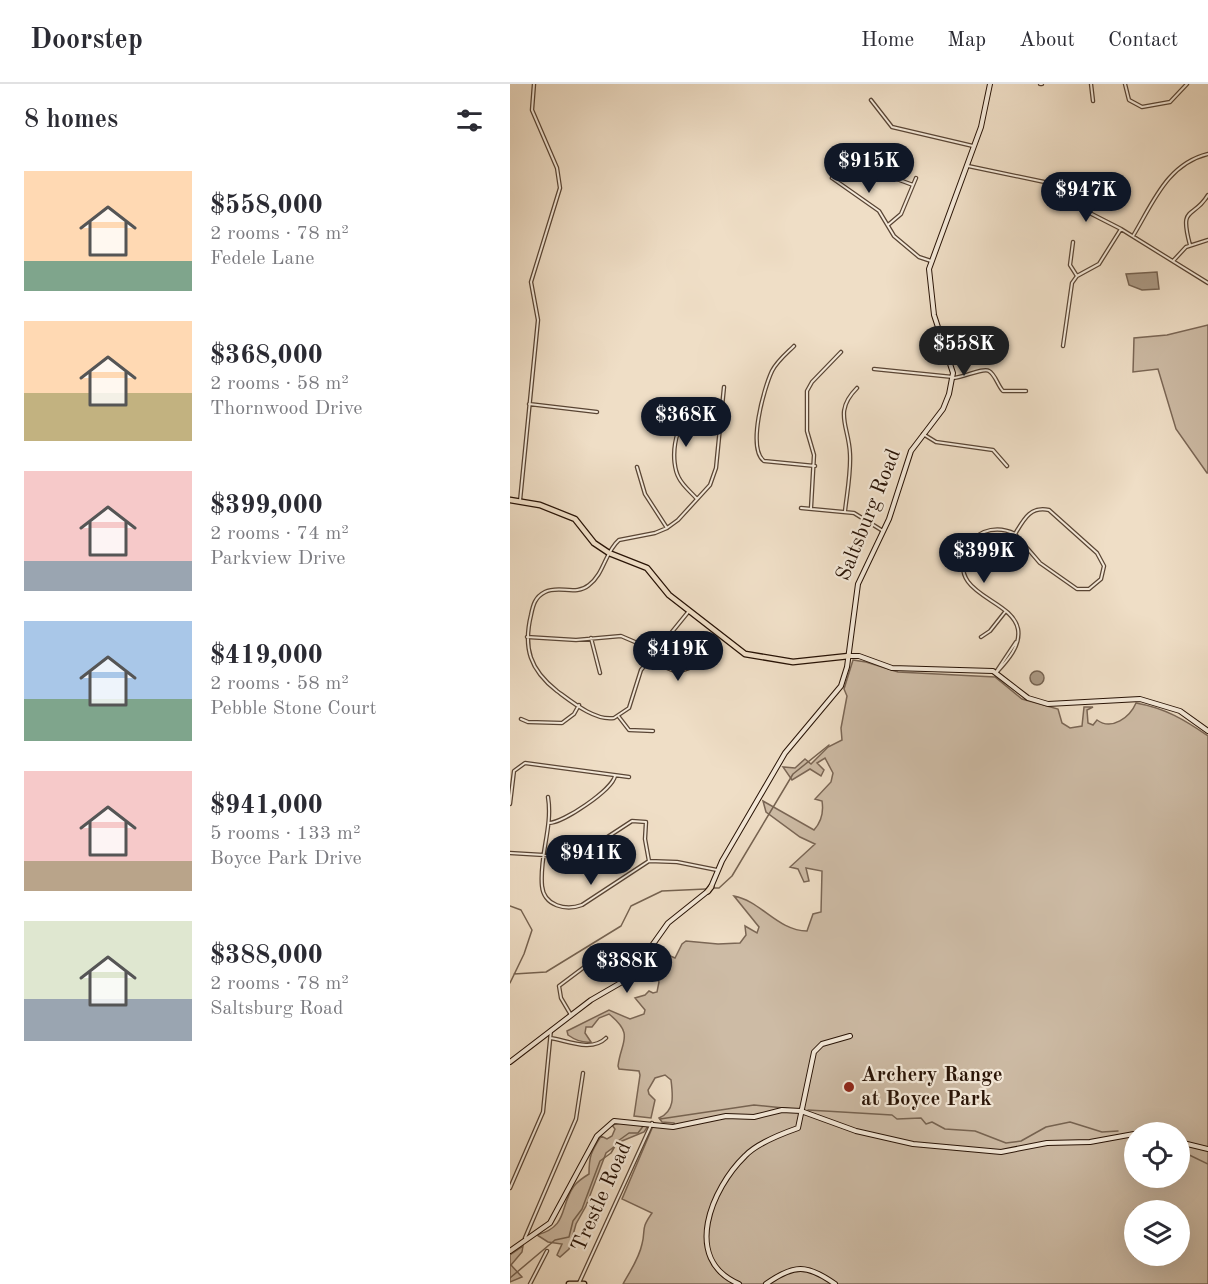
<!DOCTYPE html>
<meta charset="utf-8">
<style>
body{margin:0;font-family:"Old Standard TT",serif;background:#f2f2f3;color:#2b2b33;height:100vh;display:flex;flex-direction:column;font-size:22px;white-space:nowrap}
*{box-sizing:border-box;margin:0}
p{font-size:20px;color:#7c7c81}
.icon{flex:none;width:33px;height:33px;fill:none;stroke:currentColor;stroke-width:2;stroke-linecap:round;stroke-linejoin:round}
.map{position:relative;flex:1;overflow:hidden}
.panel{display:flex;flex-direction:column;background:#fff;width:510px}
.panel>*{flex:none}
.buttons{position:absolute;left:614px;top:1038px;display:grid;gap:12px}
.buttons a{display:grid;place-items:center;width:66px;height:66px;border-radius:50%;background:#fff;box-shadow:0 6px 24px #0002;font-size:30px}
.price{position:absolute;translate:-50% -51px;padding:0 14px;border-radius:21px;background:#111827;color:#fff;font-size:20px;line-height:39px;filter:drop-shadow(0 2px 3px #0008)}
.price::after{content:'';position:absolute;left:50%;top:36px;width:18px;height:14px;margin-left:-9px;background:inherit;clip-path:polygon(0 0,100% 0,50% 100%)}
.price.active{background:#222;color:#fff}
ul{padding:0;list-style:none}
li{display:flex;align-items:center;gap:18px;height:150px;padding:0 24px}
li span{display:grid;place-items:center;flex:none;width:168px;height:120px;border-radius:0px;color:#555}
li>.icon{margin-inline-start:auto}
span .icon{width:72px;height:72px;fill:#fffc;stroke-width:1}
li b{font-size:26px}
h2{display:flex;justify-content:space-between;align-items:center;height:72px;padding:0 24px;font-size:26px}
header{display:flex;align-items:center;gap:36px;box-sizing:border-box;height:84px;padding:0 30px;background:#fff;border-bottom:2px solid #e1e1e2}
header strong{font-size:28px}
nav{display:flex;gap:33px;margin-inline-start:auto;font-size:21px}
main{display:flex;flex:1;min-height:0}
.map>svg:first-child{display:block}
.green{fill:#cdbba5;stroke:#7a6655;stroke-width:1.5;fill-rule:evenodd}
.water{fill:#ab9984;stroke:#766351;stroke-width:1.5}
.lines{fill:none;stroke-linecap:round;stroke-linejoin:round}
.stream{stroke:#766351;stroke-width:1.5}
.street-casing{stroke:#594535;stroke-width:4.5}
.secondary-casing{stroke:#271205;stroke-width:6}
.primary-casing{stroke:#271205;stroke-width:7}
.street{stroke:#f5eada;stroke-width:2}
.secondary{stroke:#f5eada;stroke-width:4}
.primary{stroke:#efdec6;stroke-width:4.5}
.poi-dot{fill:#8f2418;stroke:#f5eada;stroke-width:2}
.labels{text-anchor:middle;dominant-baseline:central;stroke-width:4.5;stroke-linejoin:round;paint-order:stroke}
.street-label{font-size:21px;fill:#271205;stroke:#f5eada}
.poi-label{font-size:21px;font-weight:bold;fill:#271205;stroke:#f5eada;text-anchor:start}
</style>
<header>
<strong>Doorstep</strong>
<nav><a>Home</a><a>Map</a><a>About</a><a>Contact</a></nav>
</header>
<main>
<section class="panel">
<h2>8 homes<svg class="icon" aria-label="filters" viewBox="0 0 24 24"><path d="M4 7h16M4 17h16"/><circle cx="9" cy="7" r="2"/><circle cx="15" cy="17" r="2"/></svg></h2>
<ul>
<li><span style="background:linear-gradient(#ffd9b3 75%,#7fa58c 0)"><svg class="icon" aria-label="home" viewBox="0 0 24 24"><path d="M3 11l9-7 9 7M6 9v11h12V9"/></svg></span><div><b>$558,000</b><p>2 rooms · 78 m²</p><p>Fedele Lane</p></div></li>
<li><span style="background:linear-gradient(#ffd9b3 60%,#c2b280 0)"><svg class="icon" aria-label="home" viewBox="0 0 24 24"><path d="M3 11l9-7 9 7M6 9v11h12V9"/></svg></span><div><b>$368,000</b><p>2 rooms · 58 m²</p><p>Thornwood Drive</p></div></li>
<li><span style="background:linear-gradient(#f6c9c9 75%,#9aa5b1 0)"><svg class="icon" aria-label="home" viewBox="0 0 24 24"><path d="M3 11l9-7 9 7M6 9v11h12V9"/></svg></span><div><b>$399,000</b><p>2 rooms · 74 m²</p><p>Parkview Drive</p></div></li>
<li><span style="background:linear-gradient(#a9c7e8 65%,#7fa58c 0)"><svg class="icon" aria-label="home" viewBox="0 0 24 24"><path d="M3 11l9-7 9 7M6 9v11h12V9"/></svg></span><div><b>$419,000</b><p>2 rooms · 58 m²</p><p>Pebble Stone Court</p></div></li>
<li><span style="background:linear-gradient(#f6c9c9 75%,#b9a48a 0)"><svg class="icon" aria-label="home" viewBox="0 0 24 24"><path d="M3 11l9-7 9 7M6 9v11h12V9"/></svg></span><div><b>$941,000</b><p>5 rooms · 133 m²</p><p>Boyce Park Drive</p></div></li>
<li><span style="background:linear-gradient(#dfe7d0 65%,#9aa5b1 0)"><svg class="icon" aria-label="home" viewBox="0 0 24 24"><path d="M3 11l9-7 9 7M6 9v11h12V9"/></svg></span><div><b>$388,000</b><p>2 rooms · 78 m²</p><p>Saltsburg Road</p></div></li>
</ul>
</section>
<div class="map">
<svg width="698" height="1200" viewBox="0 0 698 1200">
<rect width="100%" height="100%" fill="#efdec6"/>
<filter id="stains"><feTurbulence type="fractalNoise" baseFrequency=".00333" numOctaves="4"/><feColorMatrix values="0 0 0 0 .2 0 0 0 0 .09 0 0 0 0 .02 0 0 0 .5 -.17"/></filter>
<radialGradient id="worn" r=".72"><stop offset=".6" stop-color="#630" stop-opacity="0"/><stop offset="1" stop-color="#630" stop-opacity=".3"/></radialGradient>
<!-- green -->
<path class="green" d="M698,241V389H697L666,345L648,285L623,288L624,254L657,251Z
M343,576L356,578L388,588L485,593L512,615L548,625L552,639L560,644L572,642L574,623H583L577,626L578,639L583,641L587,636C602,647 620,633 626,619C655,624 675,636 698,652V1200H113C120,1187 129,1175 132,1160C136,1145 130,1146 142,1129L112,1115L143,1042L166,1044L164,1039L152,1038L149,1034C165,1027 163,1012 161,996L155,991L145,994L138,1006L139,1010L145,1016L141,1034L124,1032L130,991L129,987L109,985L108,982C111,957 125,951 99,930L89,934L82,943H76L75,949L81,958C72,959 65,956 58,951L57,947L99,926L120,935L134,930L135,926L125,914L135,911L139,907L143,909L147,908L149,898L143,888L149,885L158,871L165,874L172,860L176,857L208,860L230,859L236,851L235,842L247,849L249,843L224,812C251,817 268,847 297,847L303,830L311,828L312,787L296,784L299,797L294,798L288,785L280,783L305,760L290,753L256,728L253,717L304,746C311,738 314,729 312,717L305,715L321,698L323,689L315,674L307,679L314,686L311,692L300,685L282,696L273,683L285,684L295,675L301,680L318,663L332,656L331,644L337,612L334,605ZM624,1048H669V1094H624ZM624,1126H669V1172H624Z
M111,1039L138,1042L134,1048L112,1057L96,1069L76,1122L66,1140L59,1165L50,1173L47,1171L52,1160L38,1158L27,1151C59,1142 49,1123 64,1102C68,1097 74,1093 79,1090C79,1072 81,1068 91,1052L97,1055L102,1052L105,1045L102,1041Z
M13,1162L12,1168L1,1181L12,1193L0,1198V1171Z"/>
<!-- water -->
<path class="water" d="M647,188L649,205L632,206L619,201L616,190Z
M520 594a7 7 0 1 1 14 0a7 7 0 1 1-14 0Z"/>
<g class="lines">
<!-- stream -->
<path class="stream" d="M203,804H209L222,792L283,690L319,661
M0,822L11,826L22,846L14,870L0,899
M4,890L36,888L111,842L121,822L152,807L196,805
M298,1026L382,1031L387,1035L411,1034L416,1040L422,1038L435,1045L465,1047L496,1059L511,1057L536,1043L560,1038L592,1048L608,1047
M150,1035L244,1021L283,1025
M669,1066L698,1080
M0,1194L45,1156L59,1153L63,1137L72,1125L90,1077L101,1069L108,1057L119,1049H128L134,1041"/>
<!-- street casing -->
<g class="street-casing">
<path id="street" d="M530,0H532
M581,0L583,17
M615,0L619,16L632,23L660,18L677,0
M361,16L382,43L463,62
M458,82L544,100L564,121L611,145L698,199
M365,87L403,101
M322,94L369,127L384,152L409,173L421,177
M378,141L391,130L406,94
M623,152C643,119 657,80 698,70
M563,158L560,181L567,192
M680,161C669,120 683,136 698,111
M663,177L676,163L698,156
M284,262C277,269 267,277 262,287C254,304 237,364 254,377L305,382
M553,262L562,199L567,192L589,180L611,145
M364,285L443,293
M443,294C452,294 474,283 479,287C485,290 488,302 493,307H516
M19,320L87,328
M413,350L426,358L483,366L497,382
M127,383L135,410L157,444
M187,415C181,408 173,402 169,394C160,378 163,339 183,331C191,328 202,331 211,331
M10,417L28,236L21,198L50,104L47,84L22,26L24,0
M291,424L344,429L373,447
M301,424L304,371L297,347V307L302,298L331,268
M335,427C337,409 341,389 340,370C339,342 323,328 347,304
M179,527L131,586L119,624L104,634C85,637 62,618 47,607C20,586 13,564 21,531C23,521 25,513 35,508C49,501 66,512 79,501C94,490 95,468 109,456L145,449L157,444L168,436L200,401L206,384L214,303
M17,553L66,556L111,552L125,558L157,584L167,588L179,584L191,571
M471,553L480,547L495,528
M81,554L90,589
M486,588L506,558
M486,589C497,577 511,562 508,545C502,514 438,512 456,467C459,458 465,452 474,448C485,444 495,445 505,450L530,479L567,505H579L591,495L594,482L587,469L539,426C520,422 514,435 505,450
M109,633L119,646L143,647
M11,635L18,638L52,639L64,630L69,621
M38,713C43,743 29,772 32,802C34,822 56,827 72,821L139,777L167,778L207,786
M0,720L4,687L15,679L119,693
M39,739C53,739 102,706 105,692
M0,769L67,773L122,737L136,738L135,755L139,777
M61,931L51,914L49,902L77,881
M41,954C58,957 82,968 96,954
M0,1104L33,1028L41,946
M15,1154L66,1035L73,989
M69,1199L142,1039
M20,1200L37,1167"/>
</g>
<!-- secondary casing -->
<g class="secondary-casing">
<path id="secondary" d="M339,572H349L382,584L483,587L518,614L538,620L630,615L670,627L698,647
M201,803L212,777L275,669L331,602L337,583L348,500L379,435L401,367L433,325L439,310L443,289L424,231L419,185L471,43L480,0
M0,978L81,916L119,894L158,839L198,807
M669,1058L698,1065
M0,1167L40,1139L87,1052L104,1037L163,1043L216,1032L244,1033L272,1026L291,1027L346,1047L403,1060L491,1068L537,1059L580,1058L624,1050
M229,1200C171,1175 202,1104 235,1072C247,1059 271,1050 288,1044L304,968L312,960L340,952
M256,1200C284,1180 297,1180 325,1200"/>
</g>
<!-- primary casing -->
<g class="primary-casing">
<path id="primary" d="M0,416L30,421L65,435L84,459L99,469L137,484L159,511L235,570L283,578L339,572
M198,807L201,803
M59,1200H74"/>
</g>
<!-- street -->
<use href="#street" class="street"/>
<!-- secondary -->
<use href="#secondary" class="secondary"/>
<!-- primary -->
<use href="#primary" class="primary"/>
</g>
<!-- markers -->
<circle class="poi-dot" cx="339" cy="1003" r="6"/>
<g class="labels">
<!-- street labels -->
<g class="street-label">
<text transform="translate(359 431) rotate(-68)">Saltsburg Road</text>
<text transform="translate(92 1113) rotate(-66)">Trestle Road</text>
</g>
<!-- poi labels -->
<g class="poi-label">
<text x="351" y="991">Archery Range<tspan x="351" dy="24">at Boyce Park</tspan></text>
</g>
</g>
<rect width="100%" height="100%" filter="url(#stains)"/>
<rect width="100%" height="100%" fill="url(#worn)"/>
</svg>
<div class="buttons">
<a><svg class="icon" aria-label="locate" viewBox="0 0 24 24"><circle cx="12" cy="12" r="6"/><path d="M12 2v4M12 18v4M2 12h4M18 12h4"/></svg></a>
<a><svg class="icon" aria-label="layers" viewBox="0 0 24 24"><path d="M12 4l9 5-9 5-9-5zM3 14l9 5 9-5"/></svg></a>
</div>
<b class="price" style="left:359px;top:110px">$915K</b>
<b class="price" style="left:576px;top:139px">$947K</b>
<b class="price active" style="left:454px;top:293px">$558K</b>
<b class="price" style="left:176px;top:364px">$368K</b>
<b class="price" style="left:474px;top:500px">$399K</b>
<b class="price" style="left:168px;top:598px">$419K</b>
<b class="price" style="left:81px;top:802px">$941K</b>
<b class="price" style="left:117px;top:910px">$388K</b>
</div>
</main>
